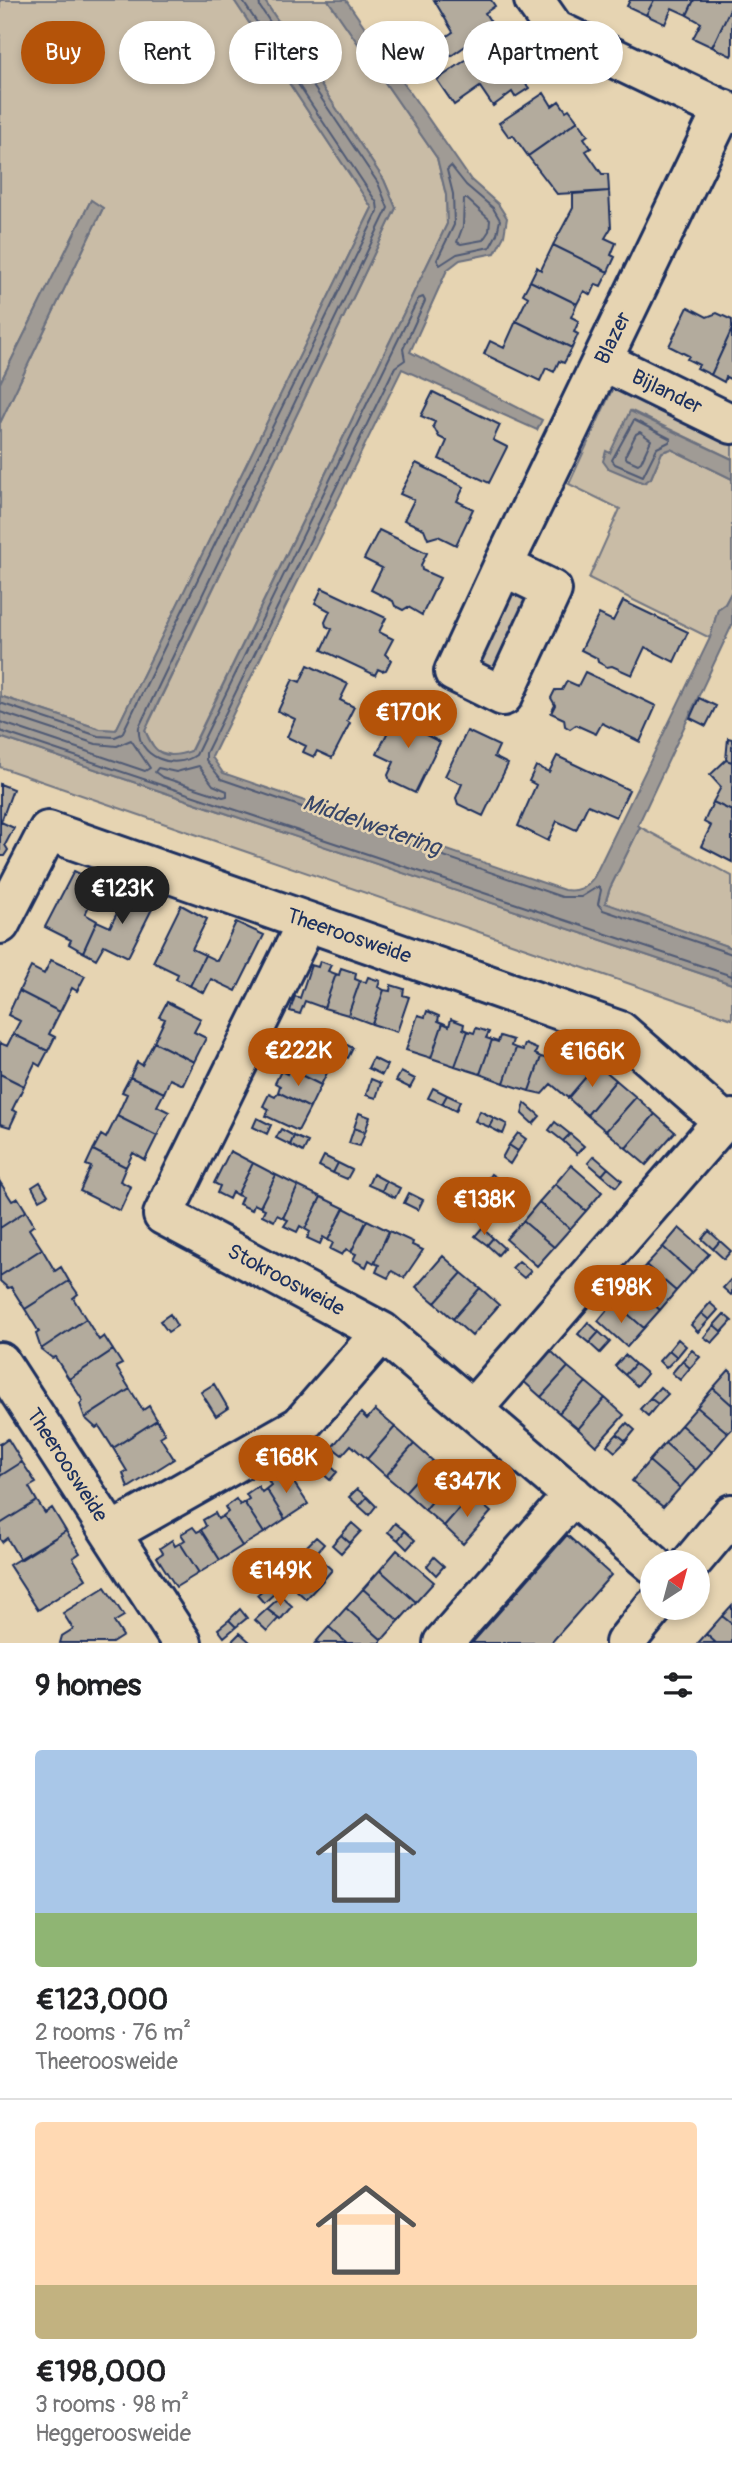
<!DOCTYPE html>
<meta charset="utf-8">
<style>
body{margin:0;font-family:Pangolin,sans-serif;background:#f2f2f2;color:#202124;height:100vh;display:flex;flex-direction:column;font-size:26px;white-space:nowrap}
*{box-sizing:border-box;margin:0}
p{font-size:23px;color:#757577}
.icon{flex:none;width:38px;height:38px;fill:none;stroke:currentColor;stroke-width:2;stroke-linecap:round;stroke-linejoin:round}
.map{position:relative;height:1643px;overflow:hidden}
.details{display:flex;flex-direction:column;background:#fff;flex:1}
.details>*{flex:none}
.hud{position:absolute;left:21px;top:21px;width:691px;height:63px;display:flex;gap:14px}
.needle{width:46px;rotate:36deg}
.tools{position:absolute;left:640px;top:1550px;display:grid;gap:14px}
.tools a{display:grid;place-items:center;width:70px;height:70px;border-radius:50%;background:#fff;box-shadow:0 4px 10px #0003;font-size:35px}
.price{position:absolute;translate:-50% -60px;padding:0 16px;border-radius:24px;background:#b45309;color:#fff;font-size:23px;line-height:46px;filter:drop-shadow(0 2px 4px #0008)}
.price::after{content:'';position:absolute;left:50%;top:42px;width:21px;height:16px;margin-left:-10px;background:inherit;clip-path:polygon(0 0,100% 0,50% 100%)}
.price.on{background:#222;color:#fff}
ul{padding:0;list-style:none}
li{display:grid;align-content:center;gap:14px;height:371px;padding:0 35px}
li+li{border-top:2px solid #e0e0e0}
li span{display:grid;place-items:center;height:217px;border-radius:7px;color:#555}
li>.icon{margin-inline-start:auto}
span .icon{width:126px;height:126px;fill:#fffc;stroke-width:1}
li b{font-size:30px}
h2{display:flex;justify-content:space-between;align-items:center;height:84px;padding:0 35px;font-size:30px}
.tag{padding:0 24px;border-radius:32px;background:#fff;box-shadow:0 4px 10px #0003;font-size:24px;line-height:63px}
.tag.on{background:#b45309;color:#fff}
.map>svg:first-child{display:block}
.green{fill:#c9bca6;stroke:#727682;stroke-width:2}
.water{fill:#a09b95;stroke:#6b707f;stroke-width:2}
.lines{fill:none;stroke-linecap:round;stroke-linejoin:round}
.shore{stroke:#505a74;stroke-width:2}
.building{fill:#b3ab9d;stroke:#1b2f5e;stroke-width:2}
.minor-casing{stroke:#1b2f5e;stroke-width:44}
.minor{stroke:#e6d4b2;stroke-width:38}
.labels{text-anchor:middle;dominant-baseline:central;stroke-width:5;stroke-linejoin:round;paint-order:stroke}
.street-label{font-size:21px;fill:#1b2f5e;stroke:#e6d4b2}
.water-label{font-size:23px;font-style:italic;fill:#364569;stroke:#e6d4b2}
</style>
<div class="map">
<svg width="732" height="1643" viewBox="0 0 732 1643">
<rect width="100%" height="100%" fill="#e6d4b2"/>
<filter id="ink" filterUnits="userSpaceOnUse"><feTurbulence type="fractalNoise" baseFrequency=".0143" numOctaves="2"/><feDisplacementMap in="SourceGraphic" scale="14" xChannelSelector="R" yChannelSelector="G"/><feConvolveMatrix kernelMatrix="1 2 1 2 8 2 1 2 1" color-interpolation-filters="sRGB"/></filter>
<g filter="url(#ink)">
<!-- green -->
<path class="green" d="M0,0H234L372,208L116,730L100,729L0,696V423L103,208L91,200L0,383Z
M264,0H328L437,158L446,195L447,224L190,752L175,756L156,751L145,731L396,208L384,180Z
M616,381L732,436V459L632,411L651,478L662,452L671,449L732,479V591L725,604L718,609L710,638L589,578L620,509L569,484Z
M510,583L531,589L495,668L482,665L478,661Z
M0,737L732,984V1019L0,767Z
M640,827L732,876V948L605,904L610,888Z"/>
<!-- water -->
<path class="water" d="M234,0H264L384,180L396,208L145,730C154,755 166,760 191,751L447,224L446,195L437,158L328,0H346L471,180L498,204L507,218L504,236L495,253L460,260L447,270L410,352L542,420L537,430L402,369L212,757L223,773L564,890C578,892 586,888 594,877L710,638L718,609L725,604L732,591V625L638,825L640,827L610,888L605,903L732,948V984L0,737V696L100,729L116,730L372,208Z
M91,200L103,208L0,423V383Z
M630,411L732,459V479L671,449L662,452L651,478L644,483L608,468L603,461L606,451L610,453Z"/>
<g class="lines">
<!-- shore -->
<path class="shore" d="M259,0L260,7L378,183L388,208L139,727C136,757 174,771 196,755L418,299L423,297L425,301L403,349L405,360L395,367L206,753V760L221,779L562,897H581L599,886L601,890L598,904L603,910L732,954
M451,166L466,185L493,208L500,220L497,234L490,247L457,254L440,265L437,260L454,225L453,194L447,170Z
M464,199H467L490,220L489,231L483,240L461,244L457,242L463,226Z
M634,420L671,439L669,442L657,448L643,476L615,464L612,460Z
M640,432L651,440L641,462L638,464L627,459L625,456L636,434Z
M0,703L98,736L115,737L122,734L378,211L377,203L242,0
M0,712L96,744L117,746L131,740L150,768L145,771L0,722
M0,731L732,976
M199,766L213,785L227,791V796L223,797L162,777L155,772L158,768L176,772Z"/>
</g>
<!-- building -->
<path class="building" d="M434,0H491L495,6L485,13L492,24L469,40L471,42L451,56L441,40L453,32Z
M630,0H654L646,15L627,6Z
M654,0H694L687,15L672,8L665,24L646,15Z
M694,0H732V5L712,47L693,38L701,23L687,15Z
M732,5V54L731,56L712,47Z
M496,39L506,54L519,44L539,74L525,83L529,88L515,97L512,92L493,106L480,87L454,105L437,80Z
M544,93L552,106L559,101L566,111L569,109L578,121L528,156L513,135L509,137L499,123Z
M578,121L588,135L584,138L591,148L586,151L602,174H608L609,191L557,194L528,156Z
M609,191L611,228L605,238L616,243L611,255L615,257L608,272L553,245L573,208V194Z
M553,245L608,272L601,286L596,284L591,295L584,291L577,304L530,281L537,267L541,270Z
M530,281L577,304L571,317L579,321L574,332L578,334L572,348L516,321L528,297L523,294Z
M688,307L707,317L717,313L732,320V329L711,375L697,368L699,365L687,359L689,356L669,346Z
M516,321L572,348L564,363L559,361L554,372L546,368L540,381L484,354L490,341L504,348Z
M732,329V380L726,377L724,382L711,375Z
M433,392L500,425L493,440L507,447L489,483L439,459L447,441L439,437L433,426L435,422L421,416Z
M416,463L464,487L457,501L473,509L456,545L438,536L428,539L424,529L404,520L414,500L400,494Z
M379,530L427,553L421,565L422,570L440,578L422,615L408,607L403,610L395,606L393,601L371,590L382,568L364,559Z
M322,588L386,618L379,632L393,639L385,654L391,660L386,670L382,671L378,669L375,675L322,650L332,629L326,626L325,622L330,611L315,603Z
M623,601L688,632L674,662L645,647L632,675L612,666L607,667L598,662L597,658L581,650L599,614L613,621Z
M308,665L348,684L340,700L354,707L347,721L350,723L332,758L317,751L314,757L303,752L306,746L287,737L295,719L278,711L293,679L300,682Z
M585,672L656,706L640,742L602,723L596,734L576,725L570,729L565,726L564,719L551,713L555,705L551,698L555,690H562L567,681L578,686Z
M699,698L716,706L706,726L690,718Z
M399,709L431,724L426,735L440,742L415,793L390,781L388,775L394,762L377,754Z
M467,731L499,746L494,757L508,764L483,816L458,804L456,798L462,784L445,776Z
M728,738L732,739V762L726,760Z
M557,756L629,790L616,817L588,805L576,830L557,821L548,841L518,826L536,785L529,781L536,766L549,772Z
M726,760L732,762V811L713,802L721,787L710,775Z
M0,784L13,789L1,822L14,828L5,845L8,850L4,856H0Z
M713,802L732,811V862L701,846L711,826L704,822Z
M74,871L100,884L85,914L97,921L83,952L69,944L71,940L45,927Z
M130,887L156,901L128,957L104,945L96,959L83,952L97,921L110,927Z
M181,905L207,919L192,949L205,955L190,986L176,979L178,974L153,962Z
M236,922L264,935L236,991L211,979L204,993L190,986L205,955L217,961Z
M51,960L85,976L77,991L72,988L60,1012L19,991L31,967L44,974Z
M320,961L331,965L328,971L336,974L324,1008L305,1001L300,1014L290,1011L295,996L300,998L311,965L318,967Z
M341,968L356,973L355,979L360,981L348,1015L324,1008L336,974L339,975Z
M368,977L380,981L378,987L384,990L372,1024L348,1015L360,981L366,982Z
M391,985L404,989L403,995L409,997L397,1032L372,1024L384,990L390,991Z
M19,991L60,1012L49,1034L55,1037L48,1051L13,1034L20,1021L8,1015Z
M167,1002L201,1019L194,1032L206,1038L194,1062L154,1042L165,1019L159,1017Z
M427,1011L439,1016L438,1021L443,1023L431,1058L406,1050L418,1015L425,1017Z
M451,1019L464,1024L463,1029L468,1031L455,1066L431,1058L443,1023L449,1026Z
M476,1028L489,1032L486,1038L492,1040L480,1074L455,1066L468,1031L474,1033Z
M13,1034L48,1051L40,1066L35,1063L24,1086L0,1074V1043L7,1046Z
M326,1035L339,1041L335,1051L321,1045Z
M500,1036L513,1040L511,1046L516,1048L504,1083L480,1074L492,1040L498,1042Z
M339,1041L353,1048L348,1058L335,1051Z
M154,1042L194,1062L183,1085L170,1079L164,1093L130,1077L137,1062L142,1065Z
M525,1044L537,1049L535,1054L541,1057L529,1091L504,1083L516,1048L523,1050Z
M571,1044L575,1048L577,1046L597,1064L568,1098L551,1084L542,1094L529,1091L541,1057L556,1061Z
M301,1045L333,1061L321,1085L289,1069L292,1064L285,1061L292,1048L298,1051Z
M373,1058L387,1065L382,1075L368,1068Z
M597,1064L616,1080L587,1115L568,1098Z
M289,1069L321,1085L310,1108L278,1092L280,1086L275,1083L281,1071L287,1074Z
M401,1072L415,1079L410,1088L396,1081Z
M0,1074L24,1086L12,1110L17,1112L10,1127L0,1124Z
M130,1077L164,1093L157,1106L169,1112L157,1136L117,1116L127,1094L122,1092Z
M371,1079L381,1083L376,1098L366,1095Z
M616,1080L636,1097L606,1131L587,1115Z
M433,1088L447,1095L442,1104L428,1098Z
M278,1092L310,1108L298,1131L266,1116L269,1109L263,1106L269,1094L275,1097Z
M447,1095L460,1101L456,1111L442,1104Z
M636,1097L655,1114L626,1148L606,1131Z
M525,1103L540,1116L533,1124L522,1114Z
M480,1111L494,1118L489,1127L475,1121Z
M359,1113L370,1117L365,1132L354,1128Z
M655,1114L675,1132L646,1165L626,1148Z
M117,1116L157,1136L145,1160L133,1153L126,1167L93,1150L101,1135L106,1138Z
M257,1118L271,1125L267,1134L253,1127Z
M494,1118L507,1124L503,1134L489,1127Z
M555,1122L570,1134L563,1141L549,1130Z
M354,1128L365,1132L360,1146L349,1143Z
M281,1129L294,1136L290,1145L276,1138Z
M518,1133L526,1139L518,1151L509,1145Z
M570,1134L584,1146L577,1154L563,1141Z
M294,1136L308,1142L303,1152L290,1145Z
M509,1145L518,1151L510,1164L502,1158Z
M93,1150L126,1167L120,1181L131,1187L120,1211L80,1191L91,1167L86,1165Z
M230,1151L253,1163L237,1195L232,1192L229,1199L217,1193L220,1186L214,1183Z
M324,1156L338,1163L333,1173L319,1166Z
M594,1156L608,1168L602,1175L588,1163Z
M253,1163L276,1175L260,1207L254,1204L252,1210L239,1204L242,1197L237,1195Z
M338,1163L352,1170L347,1179L333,1173Z
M571,1165L602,1192L586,1211L555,1184Z
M608,1168L622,1180L616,1187L602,1175Z
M373,1174L386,1181L382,1191L368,1185Z
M491,1174L500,1180L492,1192L483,1186Z
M276,1175L298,1186L283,1218L277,1215L274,1221L262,1215L265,1209L260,1207Z
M386,1181L400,1188L395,1198L382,1191Z
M0,1182L12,1201L18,1198L26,1211L0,1228Z
M40,1182L48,1195L39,1200L32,1187Z
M555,1184L586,1211L570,1229L539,1202Z
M298,1186L321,1197L305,1229L300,1226L297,1232L284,1226L288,1220L283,1218Z
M483,1186L492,1192L484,1205L475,1199Z
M409,1193L423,1200L418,1210L404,1203Z
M321,1197L344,1208L328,1240L323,1237L320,1244L307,1238L310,1232L305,1229Z
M539,1202L570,1229L554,1247L523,1221Z
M344,1208L367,1220L351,1252L346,1249L342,1255L330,1249L333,1243L328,1240Z
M26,1211L34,1225L29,1229L42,1249L0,1276V1228Z
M367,1220L389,1231L374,1263L369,1260L366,1267L353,1260L356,1254L351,1252Z
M523,1221L554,1247L537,1266L506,1239Z
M482,1228L493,1238L487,1245L475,1236Z
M679,1228L709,1254L692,1273L663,1247Z
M389,1231L413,1242L412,1245L423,1250L404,1278L392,1271L388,1278L376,1272L379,1265L374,1263Z
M709,1231L720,1241L713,1249L702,1239Z
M493,1238L504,1248L498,1255L487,1245Z
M720,1241L731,1251L724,1259L713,1249Z
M663,1247L692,1273L676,1291L646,1265Z
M42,1249L55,1271L61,1267L69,1281L25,1309L11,1287L8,1288L0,1281V1276Z
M443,1256L462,1273L435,1303L416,1287Z
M519,1261L531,1271L524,1278L512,1268Z
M646,1265L676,1291L660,1310L630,1284Z
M462,1273L480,1288L453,1319L435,1303Z
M732,1278V1294L731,1295L723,1288Z
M69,1281L78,1294L73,1298L86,1319L41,1349L36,1334L39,1332L25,1309Z
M630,1284L660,1310L644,1328L614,1302Z
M480,1288L499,1305L472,1336L453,1319Z
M614,1302L644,1328L627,1347L598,1321Z
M710,1303L718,1310L709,1320L701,1313Z
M701,1313L709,1320L698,1332L691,1325Z
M170,1314L177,1326L168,1332L160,1321Z
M724,1314L732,1321L722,1332L714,1325Z
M86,1319L99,1340L104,1336L113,1350L69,1379L55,1357L52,1358L41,1349Z
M588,1322L599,1332L589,1343L578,1334Z
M714,1325L722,1332L712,1343L704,1337Z
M599,1332L610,1342L600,1353L589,1343Z
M678,1339L686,1346L677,1357L669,1350Z
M113,1350L122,1364L116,1367L130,1389L85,1418L80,1404L83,1401L69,1379Z
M550,1350L568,1367L541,1397L522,1380Z
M669,1350L677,1357L666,1368L659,1361Z
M692,1350L700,1357L690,1368L682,1361Z
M625,1355L635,1364L625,1375L615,1366Z
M682,1361L690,1368L680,1380L672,1373Z
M635,1364L647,1374L637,1386L625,1375Z
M568,1367L586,1382L559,1413L541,1397Z
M729,1370L732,1373V1405L713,1388Z
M586,1382L605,1398L578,1429L559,1413Z
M214,1384L228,1408L216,1416L201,1392Z
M660,1387L668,1394L658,1404L650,1398Z
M713,1388L732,1405V1429L728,1433L697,1407Z
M130,1389L143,1410L149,1406L157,1420L113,1448L99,1426L96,1428L85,1418Z
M605,1398L624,1415L596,1446L578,1429Z
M650,1398L658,1404L648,1416L640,1409Z
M697,1407L728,1433L712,1452L681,1425Z
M375,1410L395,1427L367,1459L351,1445L342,1455L332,1447L361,1413L367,1419Z
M157,1420L165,1434L160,1437L174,1459L128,1488L123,1473L127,1471L113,1448Z
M627,1423L635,1430L626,1441L617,1434Z
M681,1425L712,1452L696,1470L665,1443Z
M395,1427L414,1444L386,1476L367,1459Z
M617,1434L626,1441L615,1452L607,1445Z
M8,1439L22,1462L0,1476V1442L1,1444Z
M665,1443L696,1470L680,1488L649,1461Z
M414,1444L433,1461L405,1492L386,1476Z
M320,1456L337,1472L330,1480L313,1465Z
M433,1461L452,1478L425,1510L405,1492Z
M649,1461L680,1488L663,1507L632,1481Z
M22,1462L36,1483L29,1487L37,1501L0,1524V1476Z
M280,1472L283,1478L288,1474L308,1504L285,1519L266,1489L271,1485L268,1480Z
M452,1478L471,1495L444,1526L425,1510Z
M258,1486L262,1492L266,1489L285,1519L264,1533L244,1502L249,1499L246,1494Z
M357,1489L367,1497L359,1506L349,1497Z
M471,1495L491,1512L463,1544L444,1526Z
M367,1497L376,1506L369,1515L359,1506Z
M236,1499L240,1505L244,1502L264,1533L242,1546L223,1516L228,1512L225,1507Z
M37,1501L45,1513L52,1508L66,1531L20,1560L7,1538L2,1542L0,1539V1524Z
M215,1513L218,1519L223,1516L242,1546L220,1560L201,1530L206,1526L203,1520Z
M352,1523L361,1531L350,1543L341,1535Z
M395,1523L405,1531L398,1540L388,1532Z
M193,1527L197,1532L201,1530L220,1560L199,1573L180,1543L185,1540L181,1534Z
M66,1531L80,1553L73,1558L86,1579L38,1610L9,1565Z
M405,1531L415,1540L407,1549L398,1540Z
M341,1535L350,1543L341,1553L332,1545Z
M567,1535L611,1575L551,1643H472Z
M316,1537L324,1544L314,1556L305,1548Z
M172,1540L175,1546L180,1543L199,1573L176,1587L157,1557L163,1553L160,1548Z
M305,1548L314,1556L304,1567L295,1560Z
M397,1550L434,1582L416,1602L380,1570Z
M434,1557L444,1566L436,1575L427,1566Z
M320,1559L332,1570L319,1585L307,1574Z
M380,1570L416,1602L399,1621L363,1589Z
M307,1574L319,1585L306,1599L293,1587Z
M279,1575L287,1583L275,1593L268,1585Z
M268,1585L275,1593L264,1603L257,1595Z
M105,1587L124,1616L114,1622L123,1636L112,1643H60L62,1636L73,1629L63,1613Z
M363,1589L399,1621L382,1640L346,1608Z
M281,1596L292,1606L280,1620L267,1609Z
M732,1605V1624L722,1616Z
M346,1608L382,1640L380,1643H347L329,1627Z
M240,1609L247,1618L236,1627L229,1620Z
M267,1609L279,1618L267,1631L255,1620Z
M722,1616L732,1624V1643H716L706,1634Z
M229,1620L236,1627L224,1637L218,1629Z
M329,1627L347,1643H315Z
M240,1633L250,1642L249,1643H230Z
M706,1634L716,1643H698Z"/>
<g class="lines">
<!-- minor casing -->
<g class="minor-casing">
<path id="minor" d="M534,0L555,30L732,114
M603,361L732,424
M503,566L454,672L503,696L552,590L503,566L723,109
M307,922L163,1215L382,1332L653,1564
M0,924L48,831L620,1031L723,1121
M0,1362L182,1643
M473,1409L723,1121L732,1119
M111,1533L300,1426L382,1332
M691,1563L732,1514
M443,1643L573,1495
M625,1643L653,1608"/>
</g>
<!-- minor -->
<use href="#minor" class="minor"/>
</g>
</g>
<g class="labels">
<!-- street labels -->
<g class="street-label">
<text transform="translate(613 338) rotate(-64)">Blazer</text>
<text transform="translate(667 392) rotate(26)">Bijlander</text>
<text transform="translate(349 936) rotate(19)">Theeroosweide</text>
<text transform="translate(286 1280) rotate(28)">Stokroosweide</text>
<text transform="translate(67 1465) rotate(57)">Theeroosweide</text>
</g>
<!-- water labels -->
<g class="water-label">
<text transform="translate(372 825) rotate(19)">Middelwetering</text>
</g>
</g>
</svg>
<div class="tools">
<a><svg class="needle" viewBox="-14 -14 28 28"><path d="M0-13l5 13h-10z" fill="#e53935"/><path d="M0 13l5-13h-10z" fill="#757577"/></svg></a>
</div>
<b class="price" style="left:408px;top:750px">€170K</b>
<b class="price on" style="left:122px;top:926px">€123K</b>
<b class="price" style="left:298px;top:1088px">€222K</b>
<b class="price" style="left:592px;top:1089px">€166K</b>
<b class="price" style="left:484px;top:1237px">€138K</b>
<b class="price" style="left:621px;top:1325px">€198K</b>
<b class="price" style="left:286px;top:1495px">€168K</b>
<b class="price" style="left:467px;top:1519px">€347K</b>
<b class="price" style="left:280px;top:1608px">€149K</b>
<div class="hud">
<a class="tag on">Buy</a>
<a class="tag">Rent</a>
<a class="tag">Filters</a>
<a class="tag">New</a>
<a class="tag">Apartment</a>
</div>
</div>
<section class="details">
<h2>9 homes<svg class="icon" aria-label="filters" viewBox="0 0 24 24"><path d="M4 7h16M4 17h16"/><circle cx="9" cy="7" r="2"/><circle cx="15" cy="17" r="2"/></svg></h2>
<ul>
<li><span style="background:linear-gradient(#a9c7e8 75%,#8fb573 0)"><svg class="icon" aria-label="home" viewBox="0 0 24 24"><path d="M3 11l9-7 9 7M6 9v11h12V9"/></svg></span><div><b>€123,000</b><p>2 rooms · 76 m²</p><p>Theeroosweide</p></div></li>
<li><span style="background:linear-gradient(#ffd9b3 75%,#c2b280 0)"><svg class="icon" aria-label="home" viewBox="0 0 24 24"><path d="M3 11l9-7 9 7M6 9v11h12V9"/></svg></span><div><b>€198,000</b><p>3 rooms · 98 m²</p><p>Heggeroosweide</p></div></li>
</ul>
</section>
